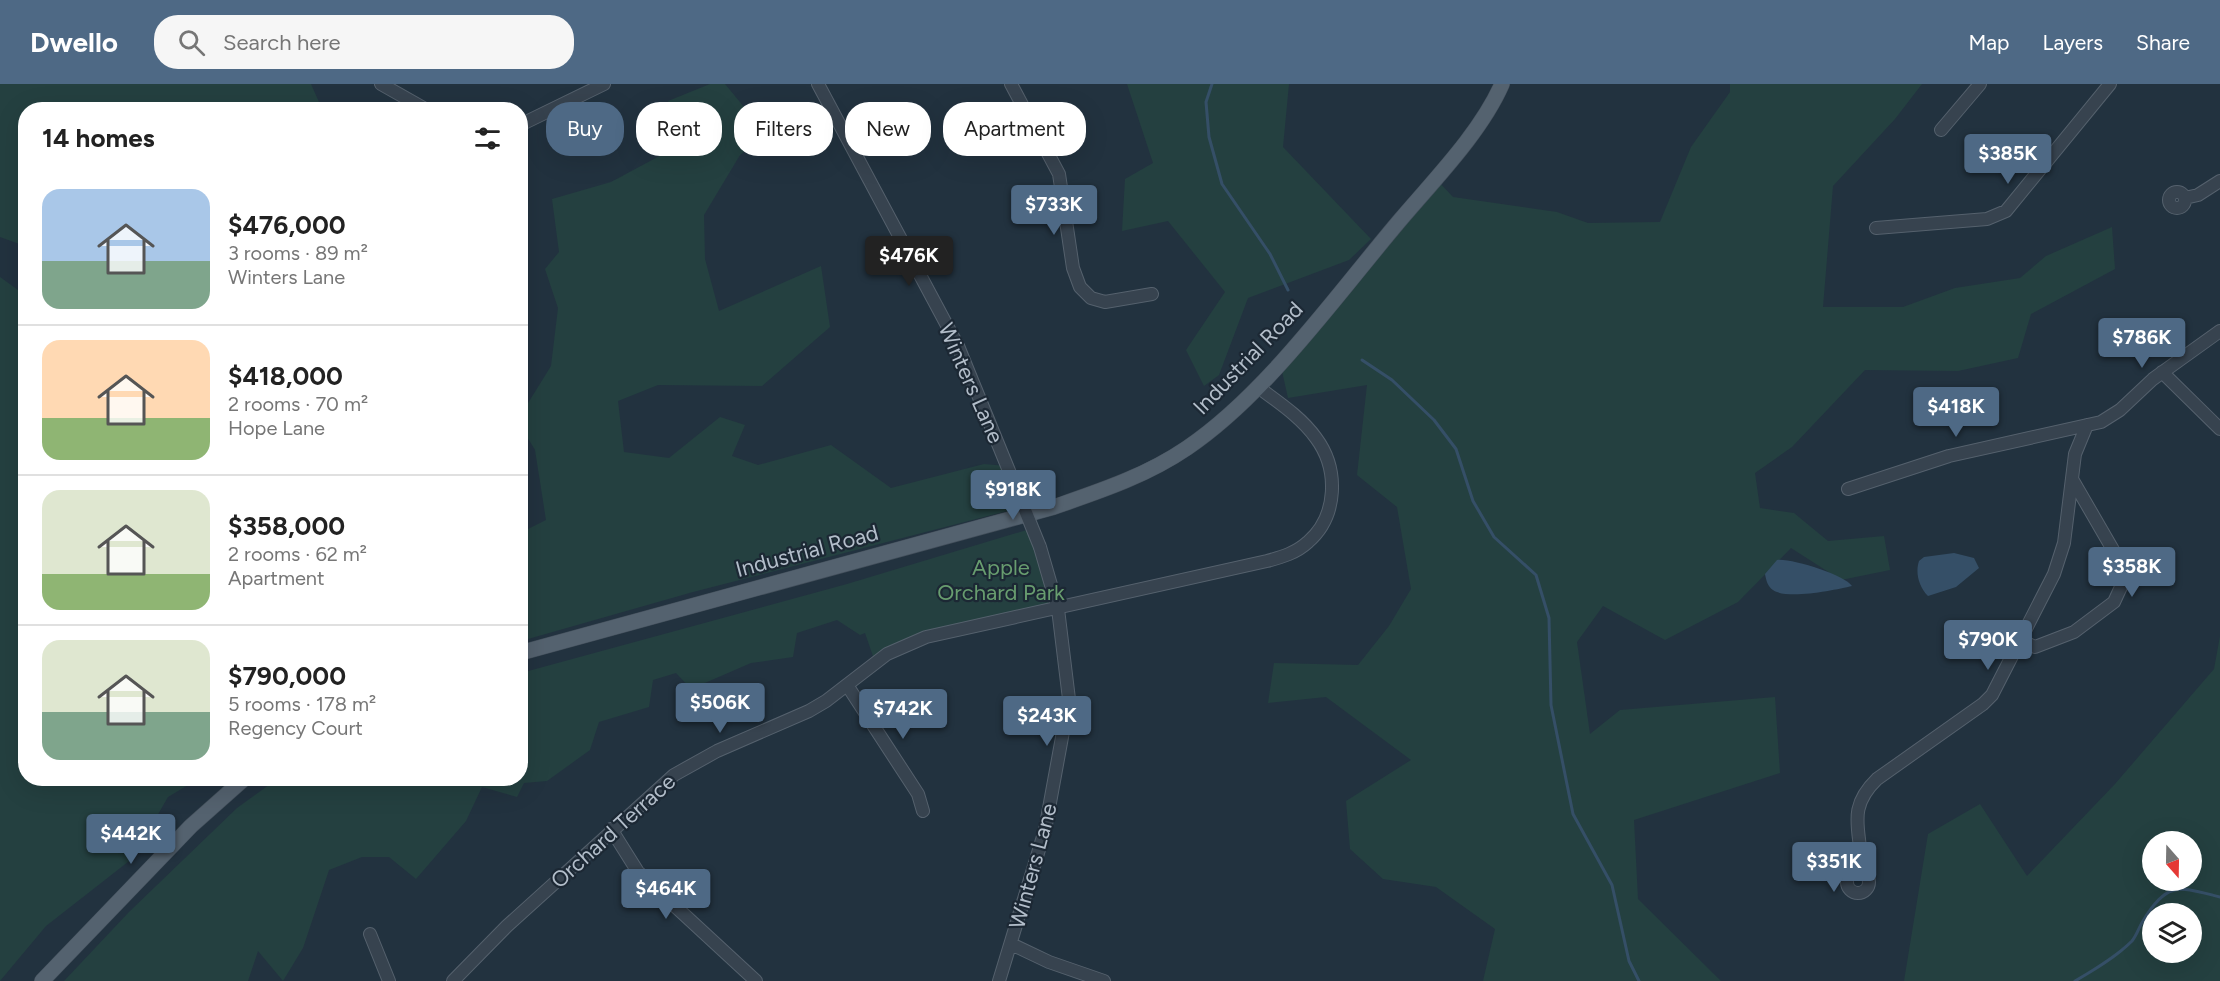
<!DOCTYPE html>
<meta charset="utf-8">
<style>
body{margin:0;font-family:Figtree,sans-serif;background:#f6f6f6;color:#222;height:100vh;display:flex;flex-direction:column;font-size:22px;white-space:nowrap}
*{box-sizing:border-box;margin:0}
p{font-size:20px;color:#767676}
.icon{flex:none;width:33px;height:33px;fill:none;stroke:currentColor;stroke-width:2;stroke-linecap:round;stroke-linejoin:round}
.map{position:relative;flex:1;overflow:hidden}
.panel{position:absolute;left:18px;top:18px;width:510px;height:684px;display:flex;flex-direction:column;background:#fff;border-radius:24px;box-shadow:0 6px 24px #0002}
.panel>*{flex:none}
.top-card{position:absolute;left:546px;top:18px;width:570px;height:54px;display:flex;gap:12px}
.needle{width:39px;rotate:160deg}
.fabs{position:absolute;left:2142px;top:747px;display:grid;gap:12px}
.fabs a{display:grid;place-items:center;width:60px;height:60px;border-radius:50%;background:#fff;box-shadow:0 6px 24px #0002;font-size:30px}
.price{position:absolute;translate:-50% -51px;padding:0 14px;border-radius:6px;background:#4e6985;color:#fff;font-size:20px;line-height:39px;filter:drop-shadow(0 2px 3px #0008)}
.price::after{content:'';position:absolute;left:50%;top:36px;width:18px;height:14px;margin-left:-9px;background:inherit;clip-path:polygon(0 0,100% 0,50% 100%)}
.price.selected{background:#222;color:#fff}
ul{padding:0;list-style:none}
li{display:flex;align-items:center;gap:18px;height:150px;padding:0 24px}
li+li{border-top:2px solid #e0e0e0}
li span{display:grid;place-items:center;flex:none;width:168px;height:120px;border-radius:18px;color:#555}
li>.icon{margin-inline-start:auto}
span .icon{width:72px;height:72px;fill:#fffc;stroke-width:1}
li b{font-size:26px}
h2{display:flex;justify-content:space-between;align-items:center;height:72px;padding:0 24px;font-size:26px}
.tag{padding:0 21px;border-radius:24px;background:#fff;box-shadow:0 6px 24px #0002;font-size:21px;line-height:54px}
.tag.selected{background:#4e6985;color:#fff}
header{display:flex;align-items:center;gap:36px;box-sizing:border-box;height:84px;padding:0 30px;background:#4e6985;color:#fff}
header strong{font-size:28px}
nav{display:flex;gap:33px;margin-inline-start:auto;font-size:21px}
.search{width:420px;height:54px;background:#f6f6f6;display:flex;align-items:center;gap:15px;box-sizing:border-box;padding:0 21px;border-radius:24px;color:#767676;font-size:22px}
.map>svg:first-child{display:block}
.green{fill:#244040;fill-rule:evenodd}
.water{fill:#354f67}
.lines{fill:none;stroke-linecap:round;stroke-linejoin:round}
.stream{stroke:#354f67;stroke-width:3}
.minor-casing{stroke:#55616d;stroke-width:14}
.major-casing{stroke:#434f5b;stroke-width:16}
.minor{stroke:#37434f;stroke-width:12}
.major{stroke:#54626f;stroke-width:15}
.minor-bridge-casing{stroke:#55616d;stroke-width:14;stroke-linecap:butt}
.minor-bridge{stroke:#37434f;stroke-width:12}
.labels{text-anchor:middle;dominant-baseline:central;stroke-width:4.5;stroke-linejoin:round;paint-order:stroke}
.street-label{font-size:22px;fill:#b3beca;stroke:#1c2834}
.park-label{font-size:22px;fill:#689d6f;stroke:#1c2834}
</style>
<header>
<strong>Dwello</strong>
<div class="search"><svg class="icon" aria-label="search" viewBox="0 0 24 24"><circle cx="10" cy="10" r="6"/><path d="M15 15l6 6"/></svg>Search here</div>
<nav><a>Map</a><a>Layers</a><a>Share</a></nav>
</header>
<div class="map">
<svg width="2220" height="897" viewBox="0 0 2220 897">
<rect width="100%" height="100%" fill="#22323f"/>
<!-- green -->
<path class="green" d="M0,0H311L322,25L26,26L25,162L0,153Z
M710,0H725L744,23H767L777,42L740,71L704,131L705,175L719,227L821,182L830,243L762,302L658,301L618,317L624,368L669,374L720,333L745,341L732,372L758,381L831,361L891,404L984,380L1007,382L1014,399L1011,426L693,508L521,557L520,449L546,436L535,366L521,343L520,332L551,282L558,224L545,185L559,168L552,115L611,98L680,61L668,17Z
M1127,0H1289L1283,63L1371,155L1349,176L1248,214L1219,291L1204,302L1186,266L1225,208L1168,137L1122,147L1125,95L1153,79Z
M1730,0H1922L1895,35L1833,102L1823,223H1903L1955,204L2020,194L2046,172L2112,143L2115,185L2031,230L2018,274L1958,287L1865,286L1792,363L1755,389L1760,424L1794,429L1828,457L1884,452L1890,486L1841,496L1791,464L1738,518L1665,556L1603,522L1577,558L1590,650L1620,626L1775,613L1780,689L1634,736L1638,815L1721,897H1483L1495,845L1436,803L1383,795L1350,765L1346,717L1411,676L1326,613L1268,619L1274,579L1358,581L1389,542L1411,505L1397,423L1357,391L1367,301L1288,314L1280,278L1436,95L1453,113L1557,128L1588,139L1660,138L1691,63L1730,8Z
M0,193L25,211L26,694L198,695L168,713L133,774L46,842L0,897Z
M1030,445L1058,525L926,553L875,578L865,549L860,551L837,536L797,549L793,573L751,579L691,605L676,589L653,596L649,623L599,638L590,666L547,697L524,699L517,713L482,703L466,737L416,795L389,773H362L329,786L303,864L283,897L258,867L248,897H64L129,828L237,724L277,695L520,694L521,589L847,500Z
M2220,552V897H1904L1928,750L1980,720L2027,792L2115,700L2214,585ZM2152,758H2192V796H2152ZM2152,830H2192V868H2152Z"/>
<!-- water -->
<path class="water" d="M1954,469L1974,474L1979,484L1956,503L1928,512C1919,503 1915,489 1919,477L1924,473Z
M1777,476C1791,474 1845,491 1852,502C1835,506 1787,516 1773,506C1768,503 1766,496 1765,490Z"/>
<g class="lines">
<!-- stream -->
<path class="stream" d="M1212,0L1206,18L1209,53L1222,100L1270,170L1288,206
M1362,276L1392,296L1434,336L1456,365L1473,417L1494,453L1536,491L1549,534L1551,621L1573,730L1612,801L1629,877L1639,897
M2075,897C2094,886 2116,873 2132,857C2137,851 2139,843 2143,837C2167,796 2180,803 2220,813"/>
<!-- minor casing -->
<g class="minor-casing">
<path id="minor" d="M381,0L427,26
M818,0L958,262L1014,399
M1011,0L1059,90L1073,184L1080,203L1091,214L1105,218L1152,210
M520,41L604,0
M1941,46L1980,0
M2169 116a8 8 0 1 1 16 0a8 8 0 1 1-16 0Z
M2185,114L2198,111L2220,97
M1876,144L1987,135L2006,127L2110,0
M2162,288L2220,345
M1848,405L1949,372L2101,338L2120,326L2153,295L2220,247
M2020,556L2035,563L2074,548L2114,518L2127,490L2072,395
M847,601L918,710L923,727
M611,745L638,788L756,897
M1847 798a11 11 0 1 1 22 0a11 11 0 1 1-22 0Z
M1861,787C1863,748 1844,727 1877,695L1983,620L1992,611L2054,490L2064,459L2075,370L2087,341
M370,850L389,897
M1011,860L1049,878L1104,897
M453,897L507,842L674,691L717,667L809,627L826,617L887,570L926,553L1267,477C1282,473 1296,469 1308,458C1338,432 1339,385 1316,354C1301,333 1278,318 1258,303
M999,897L1045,746L1069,615L1058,525L1040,463"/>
</g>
<!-- major casing -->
<g class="major-casing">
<path id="major" d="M520,569L1054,423C1100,407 1146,392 1187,364C1267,310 1338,209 1401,135C1435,95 1481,48 1502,0
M42,897L191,742L245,694"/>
</g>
<!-- minor -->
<use href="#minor" class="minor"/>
<!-- major -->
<use href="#major" class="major"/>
<!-- minor-bridge casing -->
<g class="minor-bridge-casing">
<path id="minor-bridge" d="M1014,399L1040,463"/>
</g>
<!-- minor-bridge -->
<use href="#minor-bridge" class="minor-bridge"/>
</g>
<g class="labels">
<!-- street labels -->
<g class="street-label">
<text transform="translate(1248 274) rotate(-46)">Industrial Road</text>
<text transform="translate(971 299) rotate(66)">Winters Lane</text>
<text transform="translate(807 467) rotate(-15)">Industrial Road</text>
<text transform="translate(613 747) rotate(-42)">Orchard Terrace</text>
<text transform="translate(1033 782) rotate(-75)">Winters Lane</text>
</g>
<!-- park labels -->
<g class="park-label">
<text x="1001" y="483">Apple<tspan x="1001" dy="25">Orchard Park</tspan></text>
</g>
</g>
</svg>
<div class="fabs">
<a><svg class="needle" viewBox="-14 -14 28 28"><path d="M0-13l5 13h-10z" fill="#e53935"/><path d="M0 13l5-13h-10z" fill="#767676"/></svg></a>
<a><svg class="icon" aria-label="layers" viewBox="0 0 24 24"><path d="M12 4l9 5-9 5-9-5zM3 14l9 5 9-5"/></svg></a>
</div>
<b class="price" style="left:2008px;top:101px">$385K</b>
<b class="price" style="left:1054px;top:152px">$733K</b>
<b class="price selected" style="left:909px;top:203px">$476K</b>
<b class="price" style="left:2142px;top:285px">$786K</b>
<b class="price" style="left:1956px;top:354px">$418K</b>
<b class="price" style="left:1013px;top:437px">$918K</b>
<b class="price" style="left:2132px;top:514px">$358K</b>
<b class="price" style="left:1988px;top:587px">$790K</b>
<b class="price" style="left:720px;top:650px">$506K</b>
<b class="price" style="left:903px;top:656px">$742K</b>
<b class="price" style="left:1047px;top:663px">$243K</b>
<b class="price" style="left:131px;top:781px">$442K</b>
<b class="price" style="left:1834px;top:809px">$351K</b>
<b class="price" style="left:666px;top:836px">$464K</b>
<div class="top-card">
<a class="tag selected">Buy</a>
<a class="tag">Rent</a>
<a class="tag">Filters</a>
<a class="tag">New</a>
<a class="tag">Apartment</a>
</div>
<section class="panel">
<h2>14 homes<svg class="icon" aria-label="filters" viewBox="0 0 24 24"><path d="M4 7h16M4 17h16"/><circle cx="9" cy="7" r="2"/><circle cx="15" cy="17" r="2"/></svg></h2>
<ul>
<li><span style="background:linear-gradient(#a9c7e8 60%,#7fa58c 0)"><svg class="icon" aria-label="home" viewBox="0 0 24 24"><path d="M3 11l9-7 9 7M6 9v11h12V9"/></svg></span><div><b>$476,000</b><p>3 rooms · 89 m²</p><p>Winters Lane</p></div></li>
<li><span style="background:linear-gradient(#ffd9b3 65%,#8fb573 0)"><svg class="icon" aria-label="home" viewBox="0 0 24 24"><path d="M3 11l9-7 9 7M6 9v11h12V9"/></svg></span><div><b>$418,000</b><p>2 rooms · 70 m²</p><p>Hope Lane</p></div></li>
<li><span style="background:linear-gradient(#dfe7d0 70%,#8fb573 0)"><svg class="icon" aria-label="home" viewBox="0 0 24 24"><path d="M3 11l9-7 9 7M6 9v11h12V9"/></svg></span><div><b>$358,000</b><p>2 rooms · 62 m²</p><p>Apartment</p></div></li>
<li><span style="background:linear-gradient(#dfe7d0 60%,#7fa58c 0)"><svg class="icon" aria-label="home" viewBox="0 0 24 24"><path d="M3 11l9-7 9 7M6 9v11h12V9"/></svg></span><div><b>$790,000</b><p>5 rooms · 178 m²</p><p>Regency Court</p></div></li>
</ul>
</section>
</div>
